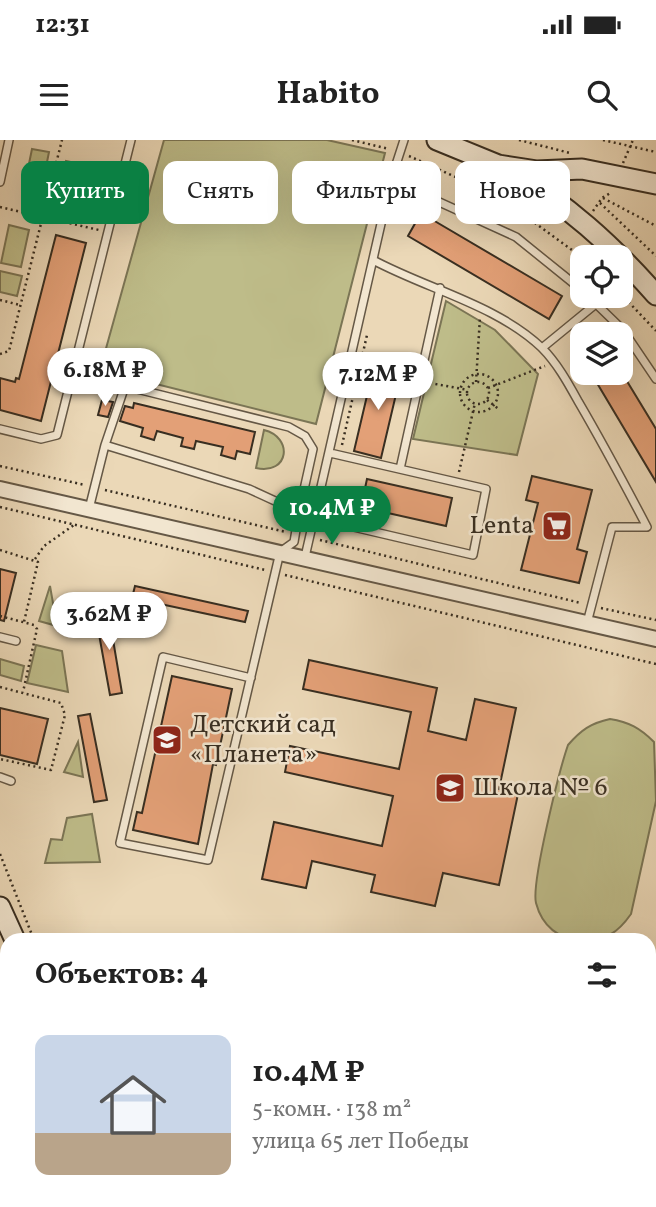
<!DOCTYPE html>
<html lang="ru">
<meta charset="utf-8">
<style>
body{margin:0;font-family:Vollkorn,serif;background:#f2f2f2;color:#222;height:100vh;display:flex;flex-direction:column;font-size:26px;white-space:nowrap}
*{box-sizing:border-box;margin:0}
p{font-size:23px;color:#767676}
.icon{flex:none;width:38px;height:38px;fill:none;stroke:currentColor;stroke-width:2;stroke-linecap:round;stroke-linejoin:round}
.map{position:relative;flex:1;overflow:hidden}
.drawer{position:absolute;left:0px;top:793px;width:656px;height:275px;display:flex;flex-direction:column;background:#fff;border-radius:21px 21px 0 0;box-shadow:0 7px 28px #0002}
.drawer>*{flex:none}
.guide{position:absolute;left:21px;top:21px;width:614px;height:63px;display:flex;gap:14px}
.buttons{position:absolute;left:570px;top:105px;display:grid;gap:14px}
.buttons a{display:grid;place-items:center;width:63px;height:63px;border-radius:14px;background:#fff;box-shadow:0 7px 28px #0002;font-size:35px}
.price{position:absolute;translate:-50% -60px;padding:0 16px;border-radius:24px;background:#fff;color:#222;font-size:23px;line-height:46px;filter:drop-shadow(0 2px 4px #0008)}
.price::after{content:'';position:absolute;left:50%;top:42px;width:21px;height:16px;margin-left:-10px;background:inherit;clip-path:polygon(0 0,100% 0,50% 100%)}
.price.active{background:#0b8043;color:#fff}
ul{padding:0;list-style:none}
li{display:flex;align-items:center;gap:21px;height:175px;padding:0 35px}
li+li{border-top:2px solid #e0e0e0}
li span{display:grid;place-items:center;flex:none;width:196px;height:140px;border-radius:14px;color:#555}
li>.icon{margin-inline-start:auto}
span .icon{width:84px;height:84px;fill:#fffc;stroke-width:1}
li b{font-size:30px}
h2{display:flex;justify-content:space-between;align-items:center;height:84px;padding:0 35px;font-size:30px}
.tag{padding:0 24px;border-radius:14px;background:#fff;box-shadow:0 7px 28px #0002;font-size:24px;line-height:63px}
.tag.active{background:#0b8043;color:#fff}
.status{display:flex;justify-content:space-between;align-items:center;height:49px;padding:0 35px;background:#fff;direction:ltr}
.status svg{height:19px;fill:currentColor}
header{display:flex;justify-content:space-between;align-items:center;height:91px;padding:0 35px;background:#fff;font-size:32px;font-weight:700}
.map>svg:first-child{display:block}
.green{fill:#bebc89;stroke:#7b7555;stroke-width:2}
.building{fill:#e3a077;stroke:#382e21;stroke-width:2}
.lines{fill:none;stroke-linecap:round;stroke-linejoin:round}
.lane-casing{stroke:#655846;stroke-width:10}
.street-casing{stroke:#655846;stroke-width:18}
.secondary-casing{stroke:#382e21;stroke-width:23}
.path{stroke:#382e21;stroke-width:2.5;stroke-dasharray:2 3.5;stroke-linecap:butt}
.lane{stroke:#f2e6d0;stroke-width:7}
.street{stroke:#f2e6d0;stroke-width:14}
.secondary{stroke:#f2e6d0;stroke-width:19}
.labels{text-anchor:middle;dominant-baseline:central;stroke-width:5;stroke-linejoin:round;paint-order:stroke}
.poi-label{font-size:26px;fill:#382e21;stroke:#f2e6d0;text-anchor:start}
</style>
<div class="status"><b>12:31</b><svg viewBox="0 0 49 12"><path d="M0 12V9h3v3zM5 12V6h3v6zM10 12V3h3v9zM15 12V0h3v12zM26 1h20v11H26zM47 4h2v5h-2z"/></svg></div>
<header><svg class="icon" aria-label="menu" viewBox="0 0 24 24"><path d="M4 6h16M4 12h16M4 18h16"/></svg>Habito<svg class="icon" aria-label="search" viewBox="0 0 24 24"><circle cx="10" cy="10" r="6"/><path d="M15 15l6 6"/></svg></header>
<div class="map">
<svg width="656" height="1067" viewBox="0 0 656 1067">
<rect width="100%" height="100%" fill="#ebd8b7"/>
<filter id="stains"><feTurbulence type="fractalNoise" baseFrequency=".00286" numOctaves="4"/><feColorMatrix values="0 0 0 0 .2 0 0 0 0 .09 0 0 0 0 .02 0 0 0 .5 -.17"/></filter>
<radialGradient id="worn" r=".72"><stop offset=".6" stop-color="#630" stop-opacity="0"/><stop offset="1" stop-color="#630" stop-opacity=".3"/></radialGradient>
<!-- green -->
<path class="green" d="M164,0H327L385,13L316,284L100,230Z
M32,9L49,12L40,57L23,53Z
M66,21L85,25L76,65L58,61Z
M9,85L29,90L21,127L1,123Z
M0,131L22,136L17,156L0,152Z
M446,161L495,190L538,234L517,315L413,299Z
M264,290C293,297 290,335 256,328Z
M50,446L57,486L39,481Z
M36,505L62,511L68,552L27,543Z
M0,519L24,526L21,541L0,535Z
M610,579C629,582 640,588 654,602L656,661L631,774C617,794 606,800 582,800C559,800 542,786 536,763C531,743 560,628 568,605C581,590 591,583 610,579Z
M78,602L83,637L64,632Z
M92,674L100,722L45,723L51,699L62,700L67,678Z
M7,917V1060L182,1061L179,1067H0V921Z"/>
<!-- building -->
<path class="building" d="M421,73L562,156L549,179L408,96Z
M56,95L86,103L41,281L0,270V238L15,242L16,238L19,239Z
M374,226L401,233L381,318L354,311Z
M591,233H622L656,289V342Z
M102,260L113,262L108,277L98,275Z
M134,263L255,292L250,314L237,311L235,319L221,315L223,307L196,301L194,309L181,306L183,298L157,291L154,300L141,296L143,288L120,281L125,266L133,268Z
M532,336L592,350L577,409L587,412L579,443L521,430L538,363L526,360Z
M367,339L452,358L446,386L361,367Z
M0,429L16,433L4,481L0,480Z
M135,446L248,471L245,482L132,458Z
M108,470L122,553L110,555L95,472Z
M309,520L437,548L428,591L466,600L475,559L516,568L499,649L518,654L499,745L443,733L435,766L371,752L375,735L312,721L306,748L262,739L274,682L382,706L393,656L285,632L290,606L399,629L411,572L303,549Z
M172,536L232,549L216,625L213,624L198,704L133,690L137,672L142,673Z
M0,568L48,579L37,624L0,615Z
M90,574L107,660L94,662L78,576Z"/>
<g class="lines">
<!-- lane casing -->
<g class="lane-casing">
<path id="lane" d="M391,40L516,97L583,151
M0,42L9,0
M373,120C427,149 497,165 542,208C557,223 568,243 578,261C602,302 625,345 647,387H612L587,483
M588,156L623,190L656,239
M542,208L597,163
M0,289L41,299L57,295L131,0
M105,305L125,246L289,287L305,296L313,309L299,372
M400,329L440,148
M89,369L105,305L249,349L299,372L294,402L280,412L208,720L120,703L163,517L251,538
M315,378L473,415L486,349L330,313
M305,417L391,40L404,0
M0,497L16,501
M0,637L11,641
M398,1060L425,1067
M382,1067L392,1060
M556,1067L558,1060"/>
</g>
<!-- street casing -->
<g class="street-casing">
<path id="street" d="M0,349L656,499"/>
</g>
<!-- secondary casing -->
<g class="secondary-casing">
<path id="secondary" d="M437,0L498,25L537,31L582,29L656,44
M508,30C566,63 612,105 656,155
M0,767L15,800
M0,906L7,901
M649,1001L656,977
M220,1060L227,1067
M197,1067L199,1060
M630,1067L632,1060"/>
</g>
<!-- path -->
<path class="path" d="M352,0L389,9
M519,0L570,13
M603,0L656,12
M409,16L498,56L583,118
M623,23L633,0
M603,58L656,86
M600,63L656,116
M0,67L99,90
M593,71L602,58L612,52
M621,154L656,191
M0,160L20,165
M0,214L9,211L62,0
M460 253a19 19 0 1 1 38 0a19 19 0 1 1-38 0Z
M467 253a11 11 0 1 1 22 0a11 11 0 1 1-22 0Z
M476,242L480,177
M430,243L468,250
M488,248L545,226
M487,260L500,270
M342,305L367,195
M0,326L85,345
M459,332L475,263
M105,350L286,392
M0,367L265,430
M320,400L581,463
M0,410L38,422L24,482
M35,419L44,406L74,385
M285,435L656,524
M601,468L656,480
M0,476L34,485L37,489L23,552
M0,547L61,563L65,575L51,630L0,619
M0,714L34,800
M649,916L656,892
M256,1060L286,1067
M606,1067L608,1060"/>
<!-- lane -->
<use href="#lane" class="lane"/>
<!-- street -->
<use href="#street" class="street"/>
<!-- secondary -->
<use href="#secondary" class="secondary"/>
</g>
<!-- icons -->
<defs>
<g id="supermarket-square" transform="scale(1.575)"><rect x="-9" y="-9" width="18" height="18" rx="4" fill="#8f2418" stroke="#f2e6d0"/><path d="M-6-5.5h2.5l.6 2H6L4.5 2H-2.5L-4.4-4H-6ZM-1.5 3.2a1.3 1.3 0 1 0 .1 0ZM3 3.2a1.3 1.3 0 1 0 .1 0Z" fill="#fff"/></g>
<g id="school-square" transform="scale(1.575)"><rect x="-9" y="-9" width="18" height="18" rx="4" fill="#8f2418" stroke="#f2e6d0"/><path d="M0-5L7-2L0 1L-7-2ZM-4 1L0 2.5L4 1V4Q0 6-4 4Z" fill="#fff"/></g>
</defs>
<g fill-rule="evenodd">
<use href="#supermarket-square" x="557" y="386"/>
<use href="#school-square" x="167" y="600"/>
<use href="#school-square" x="450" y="648"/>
</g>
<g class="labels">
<!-- poi labels -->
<g class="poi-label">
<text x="534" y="386" text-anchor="end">Lenta</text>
<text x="190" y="585">Детский сад<tspan x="190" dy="30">«Планета»</tspan></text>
<text x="473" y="648">Школа № 6</text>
</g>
</g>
<rect width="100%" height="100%" filter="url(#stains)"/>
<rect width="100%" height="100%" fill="url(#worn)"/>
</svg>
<div class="buttons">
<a><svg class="icon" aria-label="locate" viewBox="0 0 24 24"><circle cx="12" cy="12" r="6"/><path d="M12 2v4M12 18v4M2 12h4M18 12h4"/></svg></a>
<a><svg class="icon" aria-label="layers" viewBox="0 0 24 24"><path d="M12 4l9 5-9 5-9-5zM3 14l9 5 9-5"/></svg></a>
</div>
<b class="price" style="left:105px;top:268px">6.18M ₽</b>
<b class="price" style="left:378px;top:272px">7.12M ₽</b>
<b class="price active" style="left:332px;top:406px">10.4M ₽</b>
<b class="price" style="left:109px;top:512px">3.62M ₽</b>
<div class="guide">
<a class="tag active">Купить</a>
<a class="tag">Снять</a>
<a class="tag">Фильтры</a>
<a class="tag">Новое</a>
</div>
<section class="drawer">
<h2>Объектов: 4<svg class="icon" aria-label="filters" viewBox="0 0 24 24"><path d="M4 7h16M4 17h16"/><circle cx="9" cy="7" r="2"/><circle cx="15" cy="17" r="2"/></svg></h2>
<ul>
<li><span style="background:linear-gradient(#c9d6e8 70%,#b9a48a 0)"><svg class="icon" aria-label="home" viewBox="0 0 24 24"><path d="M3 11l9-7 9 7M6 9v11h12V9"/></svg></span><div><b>10.4M ₽</b><p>5-комн. · 138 m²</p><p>улица 65 лет Победы</p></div></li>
</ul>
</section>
</div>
